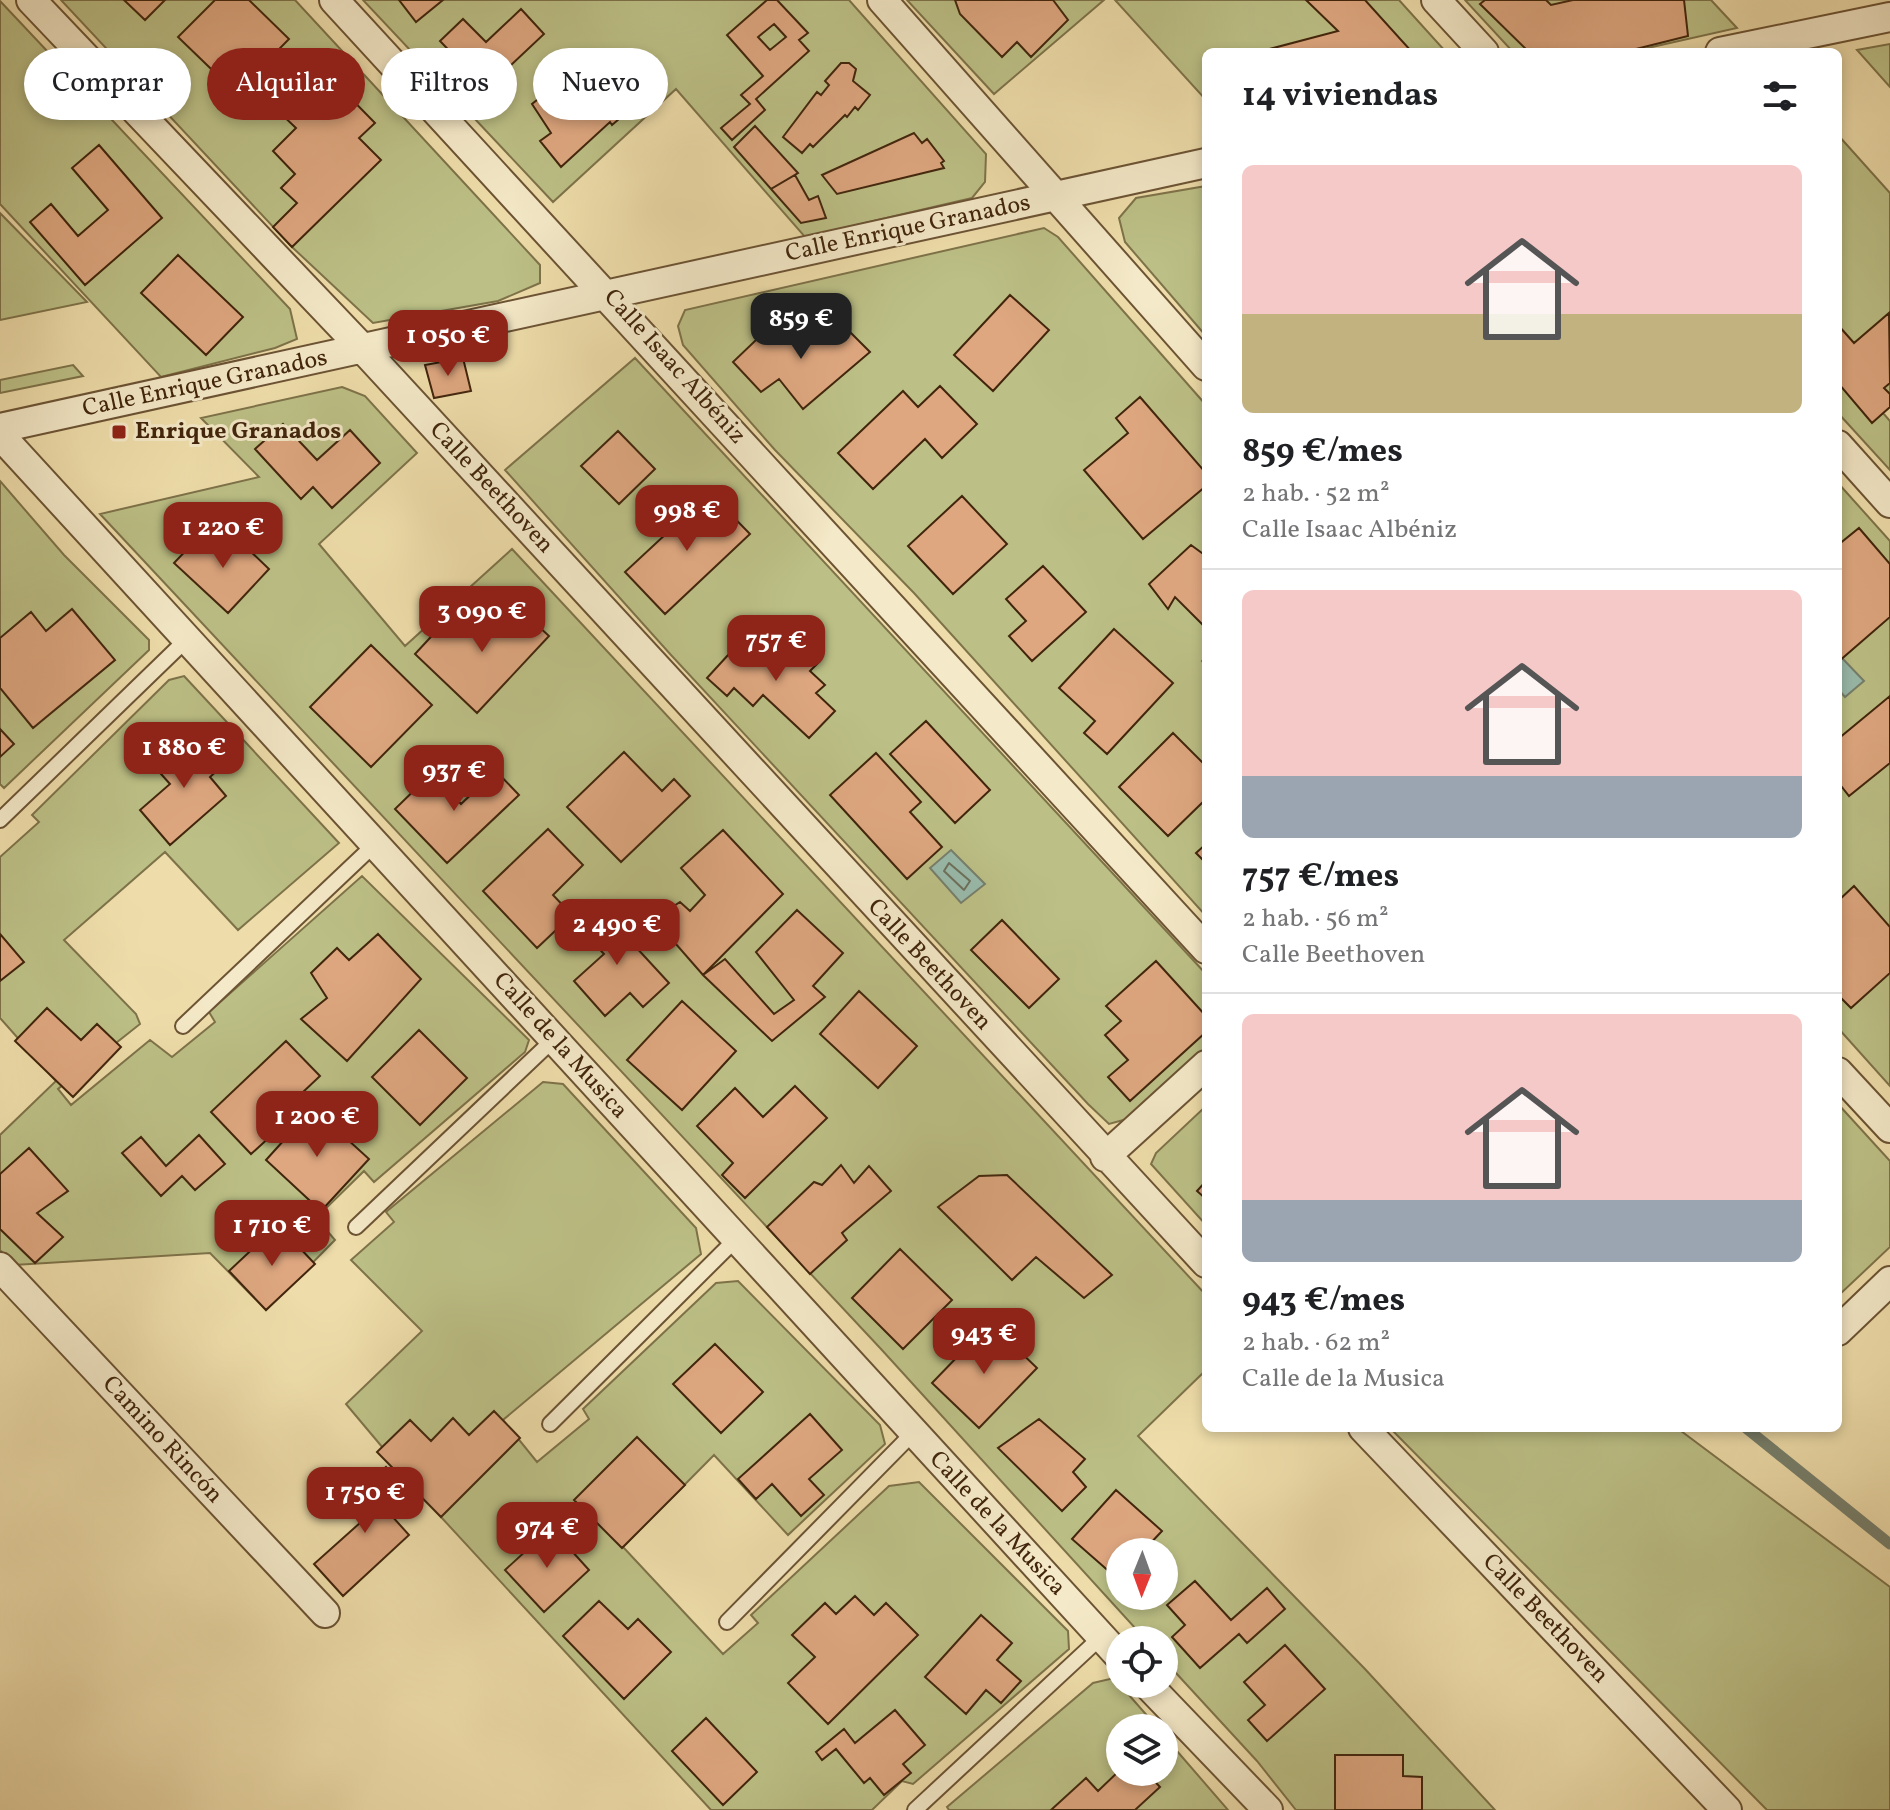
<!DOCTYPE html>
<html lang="es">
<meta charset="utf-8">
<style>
body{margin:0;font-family:Vollkorn,serif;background:#f2f2f2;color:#202124;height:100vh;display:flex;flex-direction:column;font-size:30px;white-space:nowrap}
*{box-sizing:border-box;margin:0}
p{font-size:26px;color:#757577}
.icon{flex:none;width:44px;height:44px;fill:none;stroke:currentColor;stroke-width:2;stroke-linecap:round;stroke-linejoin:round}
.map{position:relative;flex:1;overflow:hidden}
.panel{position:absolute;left:1202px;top:48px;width:640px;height:1384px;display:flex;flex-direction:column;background:#fff;border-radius:12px;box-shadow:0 4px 12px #0003}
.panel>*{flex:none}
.banner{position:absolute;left:24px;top:48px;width:760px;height:72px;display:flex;gap:16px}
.needle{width:52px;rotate:181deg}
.tools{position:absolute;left:1106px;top:1538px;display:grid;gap:16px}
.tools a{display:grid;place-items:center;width:72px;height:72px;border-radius:50%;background:#fff;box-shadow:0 4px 12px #0003;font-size:40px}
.price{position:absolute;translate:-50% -68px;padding:0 18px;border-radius:16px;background:#8f2418;color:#fff;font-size:26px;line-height:52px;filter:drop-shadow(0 2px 4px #0008)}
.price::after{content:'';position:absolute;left:50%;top:48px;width:24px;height:18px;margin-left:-12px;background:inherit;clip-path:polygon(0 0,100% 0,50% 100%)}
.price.current{background:#222;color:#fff}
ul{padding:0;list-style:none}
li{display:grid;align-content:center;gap:16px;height:424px;padding:0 40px}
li+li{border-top:2px solid #e0e0e0}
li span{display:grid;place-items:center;height:248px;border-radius:12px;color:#555}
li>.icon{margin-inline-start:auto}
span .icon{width:144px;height:144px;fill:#fffc;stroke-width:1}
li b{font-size:34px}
h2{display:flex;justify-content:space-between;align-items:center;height:96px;padding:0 40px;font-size:34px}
.pill{padding:0 28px;border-radius:36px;background:#fff;box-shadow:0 4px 12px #0003;font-size:28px;line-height:72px}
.pill.current{background:#8f2418;color:#fff}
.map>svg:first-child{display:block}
.green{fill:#bcc086;stroke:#7e7249;stroke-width:2;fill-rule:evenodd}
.water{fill:#99bbac;stroke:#767f6c;stroke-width:2}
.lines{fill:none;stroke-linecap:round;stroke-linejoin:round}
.shore{stroke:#6d705c;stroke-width:2}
.stream{stroke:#767f6c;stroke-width:11}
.building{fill:#dea780;stroke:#41250c;stroke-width:2;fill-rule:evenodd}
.lane-casing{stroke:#6c5334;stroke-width:18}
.street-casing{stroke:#6c5334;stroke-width:32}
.lane{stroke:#f4e9c8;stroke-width:14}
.street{stroke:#f4e9c8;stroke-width:28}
.poi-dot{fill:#8f2418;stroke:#f4e9c8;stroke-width:3}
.labels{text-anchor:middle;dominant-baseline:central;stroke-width:6;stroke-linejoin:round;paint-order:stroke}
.street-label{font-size:24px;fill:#41250c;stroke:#f4e9c8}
.poi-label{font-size:24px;font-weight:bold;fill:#41250c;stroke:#f4e9c8;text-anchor:start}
</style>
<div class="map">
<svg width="1890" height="1810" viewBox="0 0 1890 1810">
<rect width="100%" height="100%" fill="#eda"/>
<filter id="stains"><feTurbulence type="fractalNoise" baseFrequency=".0025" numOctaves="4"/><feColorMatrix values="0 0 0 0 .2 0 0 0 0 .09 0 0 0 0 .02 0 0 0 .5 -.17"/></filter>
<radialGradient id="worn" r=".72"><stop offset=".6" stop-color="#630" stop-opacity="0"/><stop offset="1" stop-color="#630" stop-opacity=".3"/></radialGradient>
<!-- green -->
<path class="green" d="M61,0H295L540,265V283L498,301L373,323L292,247Z
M363,0H849L986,154L985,182L972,198L805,237L676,89L553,202Z
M907,0H1104L994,94Z
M1115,0H1399L1446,52H1206V100Z
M1465,0H1711L1737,28L1630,52H1513Z
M0,1L290,309L297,339L275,348L161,377L0,204Z
M1890,44V87L1857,50Z
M1838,135L1890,193V407L1883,413L1890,421V470L1838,413Z
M1206,186V336L1125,242L1119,218L1136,198Z
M0,213L87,302L0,320Z
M1044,228L1058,237L1206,405V657L1202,661L1206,666V916L914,593L775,450L683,345L678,326L685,310Z
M635,358L1206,974V1050L1127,1119L1109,1124L1088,1104L671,655L505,470Z
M73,365L83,376L0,393V380Z
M342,387L365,396L417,453L319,544L405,646L512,549L1206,1295V1370L1138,1436L1365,1669L1495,1810H1296L1257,1761L1164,1660V1640H1146L881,1349L100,514L259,477L201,418ZM1120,1552H1164V1596H1120Z
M0,481L64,555L149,640V650L4,788L0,784Z
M1838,483L1890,541V1086L1838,1028Z
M184,676L339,843L238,930L165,852L64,940L136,1014L140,1024L58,1089L71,1105L150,1040L172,1057L215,1022L209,1012L362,876L529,1040L525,1052L374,1182L364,1171L316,1218L335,1240L266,1310L210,1253L14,1265L0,1250V1135L56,1081L0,1018V857L39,822L32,815L169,680Z
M543,1082L563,1084L696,1228L701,1254L503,1420L537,1462L589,1419L583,1409L716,1283L738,1281L880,1425L885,1444L788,1535L714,1455L623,1547L723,1654L758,1623L751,1615L889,1486L919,1482L1068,1631L1069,1649L913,1784L902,1781L872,1810H711L441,1517L346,1404L422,1331L351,1260L394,1222L386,1212Z
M1838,1104L1890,1161V1247L1838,1296Z
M1206,1106V1225L1151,1164L1156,1153Z
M1390,1428H1677L1890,1587V1810H1767Z
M1114,1678L1158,1728H1120V1772H1164V1736L1228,1810H949L947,1807L1093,1683Z"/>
<!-- water -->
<path class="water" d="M1842,658L1864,681L1845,697L1838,689V662Z
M951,850L985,884L961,903L930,868Z"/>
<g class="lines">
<!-- shore -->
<path class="shore" d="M949,863L970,881L964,890L944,871Z"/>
<!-- stream -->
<path class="stream" d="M1746,1428L1890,1544"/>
</g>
<!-- building -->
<path class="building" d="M124,0H165L145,20Z
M215,0H249L289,39L236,93L178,37Z
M399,0H443L416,22Z
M767,0H777L808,33L799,40L809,51L756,99L765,110L732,140L721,128L750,104L741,95L763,76L727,35ZM774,24L786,37L770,50L758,37Z
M955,0H1053L1068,20L1031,57L1017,42L1002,57L960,14Z
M1306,0H1365L1412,52H1258L1338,31Z
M1485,0H1546L1551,5L1573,0H1684L1688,36L1624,52H1529L1480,4Z
M521,9L544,34L477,97L454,73L463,65L440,41L463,19L486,42Z
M841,63H849L856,69L853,81L870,95L858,110L855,107L847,117L845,115L813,147L810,144L802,153L783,137L817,92L821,95L829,85L825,81Z
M321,68L375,123L359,138L381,160L292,247L273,227L297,203L281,188L295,174L273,151L296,128L277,110Z
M607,76L633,107L612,125L610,122L561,167L540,141L551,133L532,104L562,80L578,100Z
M755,126L798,173L771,189L734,147Z
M914,133L922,143L927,139L944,161L941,163L944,168L837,194L822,175Z
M99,145L162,218L85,285L30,222L51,204L78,236L108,210L72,168Z
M795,175L809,200L818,196L826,218L801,223L771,189Z
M178,255L243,317L206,355L141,293Z
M1010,295L1049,330L993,391L954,355Z
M1889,313L1890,383L1884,388L1890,394V407L1872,423L1838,383V325L1854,343Z
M835,317L870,352L803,409L779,379L761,392L733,362L776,321L805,349Z
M463,358L471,391L434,398L425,365Z
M940,386L977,424L942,458L925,439L873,489L838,453L903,391L918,407Z
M1140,397L1206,473V486L1143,539L1084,470L1128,433L1116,418Z
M283,424L317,460L350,430L380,463L332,508L313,487L301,499L255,449Z
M618,431L655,469L619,504L581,466Z
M710,493L750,534L665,614L625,572Z
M962,496L1007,544L953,594L908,546Z
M1859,528L1890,564V617L1838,662V545Z
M228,530L269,569L228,613L174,563L195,541L208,552Z
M1191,545L1206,556V628L1175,597L1168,609L1149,584Z
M1043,566L1086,612L1032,661L1009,636L1026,621L1006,599Z
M511,601L549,636L477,713L415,654L454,612L478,635Z
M72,609L115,660L33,728L0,688V638L31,612L46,631Z
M1114,629L1173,683L1107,754L1084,733L1095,721L1059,688Z
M763,637L793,664L806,649L819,662L810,671L825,685L816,693L835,711L809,738L763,695L753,706L734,688L727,696L707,678L740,642L750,651Z
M371,645L432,705L371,767L310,707Z
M1890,696V763L1849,796L1838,782V739Z
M926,721L990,790L955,823L890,754Z
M0,729L14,744L0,757Z
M1173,733L1206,766V799L1168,836L1119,787Z
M190,734L220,768L210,777L226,796L170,845L140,810L170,784L153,765Z
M624,752L662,791L674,779L690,796L621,862L567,807Z
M876,753L921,802L910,812L942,847L907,879L830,795Z
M496,771L519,795L447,863L395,809L432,773L461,804Z
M548,829L583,865L553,895L572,915L537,948L483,891Z
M723,830L783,894L703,975L654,919L680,902L690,911L705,895L681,868Z
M1206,844V863L1196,853Z
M1854,886L1890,927V973L1851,1008L1838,995V901Z
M599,907L669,983L643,1007L630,993L605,1016L574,981L604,954L578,926Z
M797,910L843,953L813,986L825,997L772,1041L703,975L725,959L774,1014L794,1000L756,952Z
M1002,920L1059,979L1029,1008L971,950Z
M0,934L24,962L0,981Z
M378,934L421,979L347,1061L301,1019L327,998L311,973L337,948L349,960Z
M1156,961L1206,1016V1032L1130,1101L1108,1077L1128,1060L1105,1035L1121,1021L1106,1006Z
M859,991L917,1046L878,1088L820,1034Z
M682,1001L736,1051L682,1110L627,1060Z
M47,1008L81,1040L97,1024L121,1047L73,1097L15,1041Z
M419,1030L467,1078L420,1125L372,1077Z
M286,1041L320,1076L265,1128L272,1135L251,1154L211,1112Z
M795,1086L827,1118L745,1198L722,1175L733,1163L697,1126L735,1088L763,1117Z
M313,1108L369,1159L321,1211L266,1160Z
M199,1135L225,1164L195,1190L182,1176L161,1196L122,1153L141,1137L166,1166Z
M29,1148L68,1191L37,1213L63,1237L35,1263L0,1229V1174Z
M841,1165L854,1183L869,1166L891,1191L842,1233L847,1240L810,1274L767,1227L814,1182L822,1185Z
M1007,1175L1112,1275L1084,1298L1036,1257L1012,1280L938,1207L979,1176Z
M1206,1181V1199L1197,1191Z
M278,1225L315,1264L266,1310L229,1271Z
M900,1249L952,1300L903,1349L852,1298Z
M990,1323L1037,1368L979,1428L932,1383Z
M715,1344L763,1392L721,1433L673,1384Z
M494,1411L520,1438L441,1517L377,1452L410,1420L431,1441L453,1418L469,1435Z
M810,1414L842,1450L809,1479L824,1495L801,1516L772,1484L756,1499L738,1479Z
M1039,1419L1085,1459L1073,1472L1086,1487L1062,1511L998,1448Z
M637,1437L685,1485L622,1548L574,1500Z
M386,1467L403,1486L382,1505L409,1535L343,1596L314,1564L361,1522L344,1505Z
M1116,1490L1162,1531L1147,1547L1153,1552H1120V1581L1072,1539Z
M551,1528L589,1570L544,1612L505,1570Z
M1195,1581L1231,1620L1267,1588L1285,1609L1247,1643L1239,1634L1200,1668L1172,1637L1185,1625L1167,1605Z
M855,1596L874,1615L886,1603L918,1635L828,1724L788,1683L815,1657L792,1635L825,1603L836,1614Z
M599,1601L628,1629L638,1619L671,1652L624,1699L563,1636Z
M981,1615L1012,1643L997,1660L1021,1681L1001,1703L986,1690L966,1714L925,1677Z
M1285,1645L1325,1689L1267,1741L1248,1720L1265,1705L1244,1682Z
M895,1710L925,1745L903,1764L911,1773L884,1795L870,1778L864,1783L836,1749L822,1760L816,1752L844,1729L855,1743Z
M706,1718L757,1772L723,1805L672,1751Z
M1335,1755H1403V1776L1422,1777V1810H1335Z
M1120,1770L1146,1772L1160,1787L1135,1810H1051L1086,1778L1098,1791Z"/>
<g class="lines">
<!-- lane casing -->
<g class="lane-casing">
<path id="lane" d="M0,820L187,639
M183,1026L375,844
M356,1227L554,1039
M550,1424L736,1239
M727,1622L914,1432
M915,1810L1101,1637"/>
</g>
<!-- street casing -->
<g class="street-casing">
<path id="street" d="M31,0L363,349L1206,1263
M334,0L1206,949
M882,0L1206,366
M1436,0L1484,52
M1720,52L1890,17
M0,428L1206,163
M0,435L1120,1657
M1838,445L1890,503
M1838,1072L1890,1128
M1105,1157L1206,1065
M0,1267L325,1613
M1838,1331L1890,1281
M1363,1428L1727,1810
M1147,1684L1268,1810"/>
</g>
<!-- lane -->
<use href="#lane" class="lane"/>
<!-- street -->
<use href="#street" class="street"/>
</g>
<!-- markers -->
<rect class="poi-dot" x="111" y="424" width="16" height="16" rx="4"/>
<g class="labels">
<!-- street labels -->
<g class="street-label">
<text transform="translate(908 229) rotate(-12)">Calle Enrique Granados</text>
<text transform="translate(674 367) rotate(48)">Calle Isaac Albéniz</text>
<text transform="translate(205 384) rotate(-12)">Calle Enrique Granados</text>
<text transform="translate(491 488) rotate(47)">Calle Beethoven</text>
<text transform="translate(929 965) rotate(47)">Calle Beethoven</text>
<text transform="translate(560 1046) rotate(48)">Calle de la Musica</text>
<text transform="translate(162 1440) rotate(47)">Camino Rincón</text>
<text transform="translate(997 1524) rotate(47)">Calle de la Musica</text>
<text transform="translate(1545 1619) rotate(46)">Calle Beethoven</text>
</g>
<!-- poi labels -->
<g class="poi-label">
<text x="135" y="432">Enrique Granados</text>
</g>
</g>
<rect width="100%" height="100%" filter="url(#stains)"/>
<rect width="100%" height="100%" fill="url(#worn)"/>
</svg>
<div class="tools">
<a><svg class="needle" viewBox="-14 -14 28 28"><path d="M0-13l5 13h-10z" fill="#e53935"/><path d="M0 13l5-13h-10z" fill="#757577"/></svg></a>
<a><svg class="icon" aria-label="locate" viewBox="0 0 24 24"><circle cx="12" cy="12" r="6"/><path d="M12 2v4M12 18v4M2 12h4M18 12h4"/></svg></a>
<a><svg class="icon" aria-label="layers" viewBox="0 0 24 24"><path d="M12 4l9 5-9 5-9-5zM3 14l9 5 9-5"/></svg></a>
</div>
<b class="price current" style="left:801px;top:361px">859 €</b>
<b class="price" style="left:448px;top:378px">1 050 €</b>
<b class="price" style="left:687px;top:553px">998 €</b>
<b class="price" style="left:223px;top:570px">1 220 €</b>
<b class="price" style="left:482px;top:654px">3 090 €</b>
<b class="price" style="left:776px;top:683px">757 €</b>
<b class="price" style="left:184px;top:790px">1 880 €</b>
<b class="price" style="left:454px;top:813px">937 €</b>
<b class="price" style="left:617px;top:967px">2 490 €</b>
<b class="price" style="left:317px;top:1159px">1 200 €</b>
<b class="price" style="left:272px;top:1268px">1 710 €</b>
<b class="price" style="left:984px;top:1376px">943 €</b>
<b class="price" style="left:365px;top:1535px">1 750 €</b>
<b class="price" style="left:547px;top:1570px">974 €</b>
<div class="banner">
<a class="pill">Comprar</a>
<a class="pill current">Alquilar</a>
<a class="pill">Filtros</a>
<a class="pill">Nuevo</a>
</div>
<section class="panel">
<h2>14 viviendas<svg class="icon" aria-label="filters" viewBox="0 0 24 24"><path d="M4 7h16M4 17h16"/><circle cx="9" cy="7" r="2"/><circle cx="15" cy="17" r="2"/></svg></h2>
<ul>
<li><span style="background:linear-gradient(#f6c9c9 60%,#c2b280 0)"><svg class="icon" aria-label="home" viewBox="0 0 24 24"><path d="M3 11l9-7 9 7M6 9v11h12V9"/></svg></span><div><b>859 €/mes</b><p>2 hab. · 52 m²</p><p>Calle Isaac Albéniz</p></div></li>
<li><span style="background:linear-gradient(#f6c9c9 75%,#9aa5b1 0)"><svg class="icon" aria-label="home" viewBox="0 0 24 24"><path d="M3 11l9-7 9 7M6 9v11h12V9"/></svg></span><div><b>757 €/mes</b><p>2 hab. · 56 m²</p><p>Calle Beethoven</p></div></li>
<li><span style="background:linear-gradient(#f6c9c9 75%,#9aa5b1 0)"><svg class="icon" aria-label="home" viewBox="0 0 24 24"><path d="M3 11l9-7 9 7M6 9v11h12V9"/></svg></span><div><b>943 €/mes</b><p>2 hab. · 62 m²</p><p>Calle de la Musica</p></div></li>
</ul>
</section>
</div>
